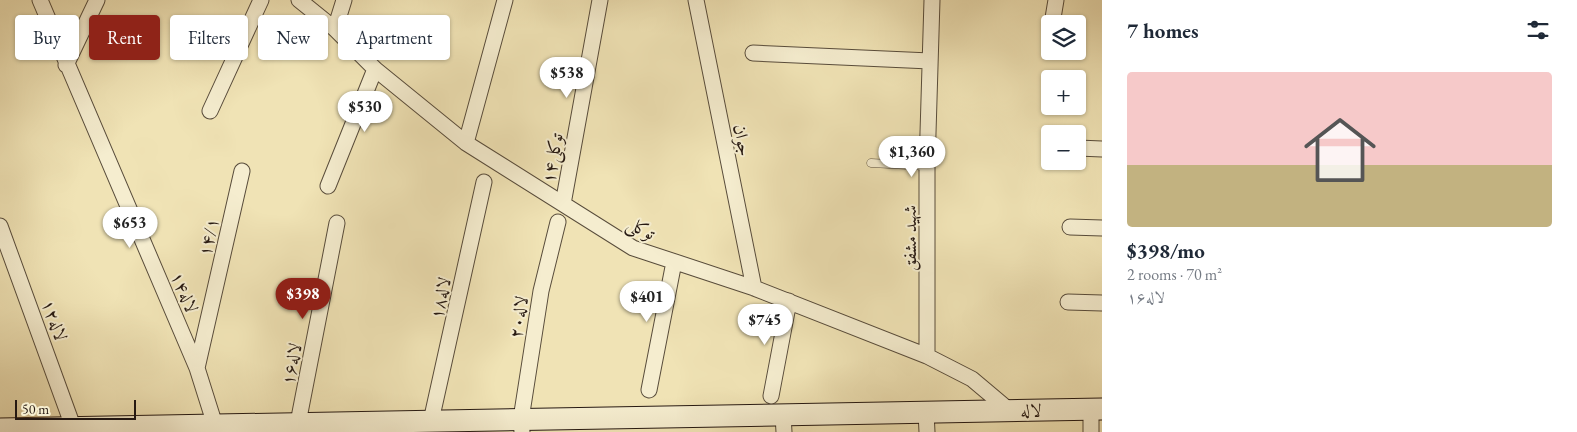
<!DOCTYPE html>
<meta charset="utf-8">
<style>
body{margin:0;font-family:"EB Garamond",Amiri,serif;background:#f6f6f7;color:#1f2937;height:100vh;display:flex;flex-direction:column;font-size:19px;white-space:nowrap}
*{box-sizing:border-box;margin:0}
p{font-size:16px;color:#747a83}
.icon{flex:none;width:28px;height:28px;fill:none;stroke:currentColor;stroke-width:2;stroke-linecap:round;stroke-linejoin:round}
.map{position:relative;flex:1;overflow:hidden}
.panel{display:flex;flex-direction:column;background:#fff;width:475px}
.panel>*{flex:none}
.hud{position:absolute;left:15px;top:15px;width:475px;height:45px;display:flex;gap:10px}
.fabs{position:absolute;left:1041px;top:15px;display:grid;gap:10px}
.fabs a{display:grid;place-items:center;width:45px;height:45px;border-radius:5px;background:#fff;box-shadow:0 1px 4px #0004;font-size:25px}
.scale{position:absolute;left:15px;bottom:12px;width:121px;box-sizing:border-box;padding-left:5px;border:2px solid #261912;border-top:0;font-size:14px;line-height:18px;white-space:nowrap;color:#261912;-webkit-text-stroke:4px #f5edcf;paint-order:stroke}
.price{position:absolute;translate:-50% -42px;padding:0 11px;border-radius:18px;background:#fff;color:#222;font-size:16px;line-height:32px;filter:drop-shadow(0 1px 2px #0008)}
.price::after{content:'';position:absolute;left:50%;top:30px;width:15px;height:11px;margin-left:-8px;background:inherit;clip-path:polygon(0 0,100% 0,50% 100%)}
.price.current{background:#8f2418;color:#fff}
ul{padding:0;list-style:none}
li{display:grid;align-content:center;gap:10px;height:265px;padding:0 25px}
li span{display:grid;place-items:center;height:155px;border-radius:5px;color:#555}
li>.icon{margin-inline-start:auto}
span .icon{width:90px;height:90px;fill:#fffc;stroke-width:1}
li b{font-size:21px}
h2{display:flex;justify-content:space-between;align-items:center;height:60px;padding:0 25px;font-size:21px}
.pill{padding:0 18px;border-radius:5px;background:#fff;box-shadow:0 1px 4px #0004;font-size:18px;line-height:45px}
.pill.current{background:#8f2418;color:#fff}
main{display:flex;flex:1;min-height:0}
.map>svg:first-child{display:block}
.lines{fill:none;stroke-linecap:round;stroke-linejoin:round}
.lane-casing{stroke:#584c3b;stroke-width:9}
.street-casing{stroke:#584c3b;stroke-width:17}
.secondary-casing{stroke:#261912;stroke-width:23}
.lane{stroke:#f5edcf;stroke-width:8}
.street{stroke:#f5edcf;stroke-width:15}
.secondary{stroke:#f5edcf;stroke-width:21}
.labels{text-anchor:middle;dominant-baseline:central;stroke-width:4;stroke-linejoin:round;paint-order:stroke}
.street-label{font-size:18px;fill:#261912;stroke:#f5edcf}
</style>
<main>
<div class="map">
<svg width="1102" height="432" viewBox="0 0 1102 432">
<rect width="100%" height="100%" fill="#f0e3b5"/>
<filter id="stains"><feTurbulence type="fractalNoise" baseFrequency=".004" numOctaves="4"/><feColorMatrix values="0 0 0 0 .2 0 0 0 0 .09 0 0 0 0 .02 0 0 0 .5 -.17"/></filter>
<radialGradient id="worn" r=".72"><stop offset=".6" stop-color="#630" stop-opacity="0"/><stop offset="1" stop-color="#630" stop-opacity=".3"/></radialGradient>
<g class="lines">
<!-- lane casing -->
<g class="lane-casing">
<path id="lane" d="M871,163L927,166"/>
</g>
<!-- street casing -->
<g class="street-casing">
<path id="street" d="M40,0L197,368L215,425
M299,0L335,29L375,69L466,143L633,248L754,288L927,356L972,379L1010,411
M696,0L754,288
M1053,18L1056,0
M335,29L344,0
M753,53L930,61
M66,65L97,0
M210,111L261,0
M466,143L505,0
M1078,148L1102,149
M328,186L375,69
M563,204L600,0
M0,226L75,432
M1070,227L1102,228
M1068,302L1102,303
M927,356V166L932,0
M197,368L242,171
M649,390L674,262
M771,396L789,301
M926,412L927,432
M783,415L784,432
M431,421L484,182
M298,423L337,223
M522,432L521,419L541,291L558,222
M1091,432V409"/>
</g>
<!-- secondary casing -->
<g class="secondary-casing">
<path id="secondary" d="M0,429L1102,409"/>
</g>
<!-- lane -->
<use href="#lane" class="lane"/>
<!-- street -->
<use href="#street" class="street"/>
<!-- secondary -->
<use href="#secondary" class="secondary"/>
</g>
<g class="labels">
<!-- street labels -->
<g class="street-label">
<text transform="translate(743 140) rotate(79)">جوان</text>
<text transform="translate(552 158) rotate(-80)">توکلی۱۴</text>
<text transform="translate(641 228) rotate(26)">توکلی</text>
<text transform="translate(208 237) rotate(-77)">۱۴/۱</text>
<text transform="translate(909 238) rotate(-90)">شهید مشفق</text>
<text transform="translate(185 292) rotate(67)">لاله۱۴</text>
<text transform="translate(440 298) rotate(-78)">لاله۱۸</text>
<text transform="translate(518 317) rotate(-81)">لاله۲۰</text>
<text transform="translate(55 320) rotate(70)">لاله۱۲</text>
<text transform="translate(291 364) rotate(-79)">لاله۱۶</text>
<text transform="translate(1031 410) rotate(-1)">لاله</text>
</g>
</g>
<rect width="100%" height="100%" filter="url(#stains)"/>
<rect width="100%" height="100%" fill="url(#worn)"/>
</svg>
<div class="fabs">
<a><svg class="icon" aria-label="layers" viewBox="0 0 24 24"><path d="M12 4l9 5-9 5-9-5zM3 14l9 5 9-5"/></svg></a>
<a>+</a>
<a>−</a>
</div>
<div class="scale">50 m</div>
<b class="price" style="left:567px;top:99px">$538</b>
<b class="price" style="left:365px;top:133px">$530</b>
<b class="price" style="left:912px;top:178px">$1,360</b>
<b class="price" style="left:130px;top:249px">$653</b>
<b class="price current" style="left:303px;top:320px">$398</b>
<b class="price" style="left:647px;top:323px">$401</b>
<b class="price" style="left:765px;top:346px">$745</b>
<div class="hud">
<a class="pill">Buy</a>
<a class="pill current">Rent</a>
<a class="pill">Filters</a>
<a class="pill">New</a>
<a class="pill">Apartment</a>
</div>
</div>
<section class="panel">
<h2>7 homes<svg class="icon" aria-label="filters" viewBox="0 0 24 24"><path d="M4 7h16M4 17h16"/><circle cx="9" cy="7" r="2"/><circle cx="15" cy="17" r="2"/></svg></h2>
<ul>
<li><span style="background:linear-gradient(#f6c9c9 60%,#c2b280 0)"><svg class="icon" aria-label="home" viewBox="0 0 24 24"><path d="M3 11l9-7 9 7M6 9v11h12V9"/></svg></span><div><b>$398/mo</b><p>2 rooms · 70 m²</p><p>لاله۱۶</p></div></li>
</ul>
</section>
</main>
